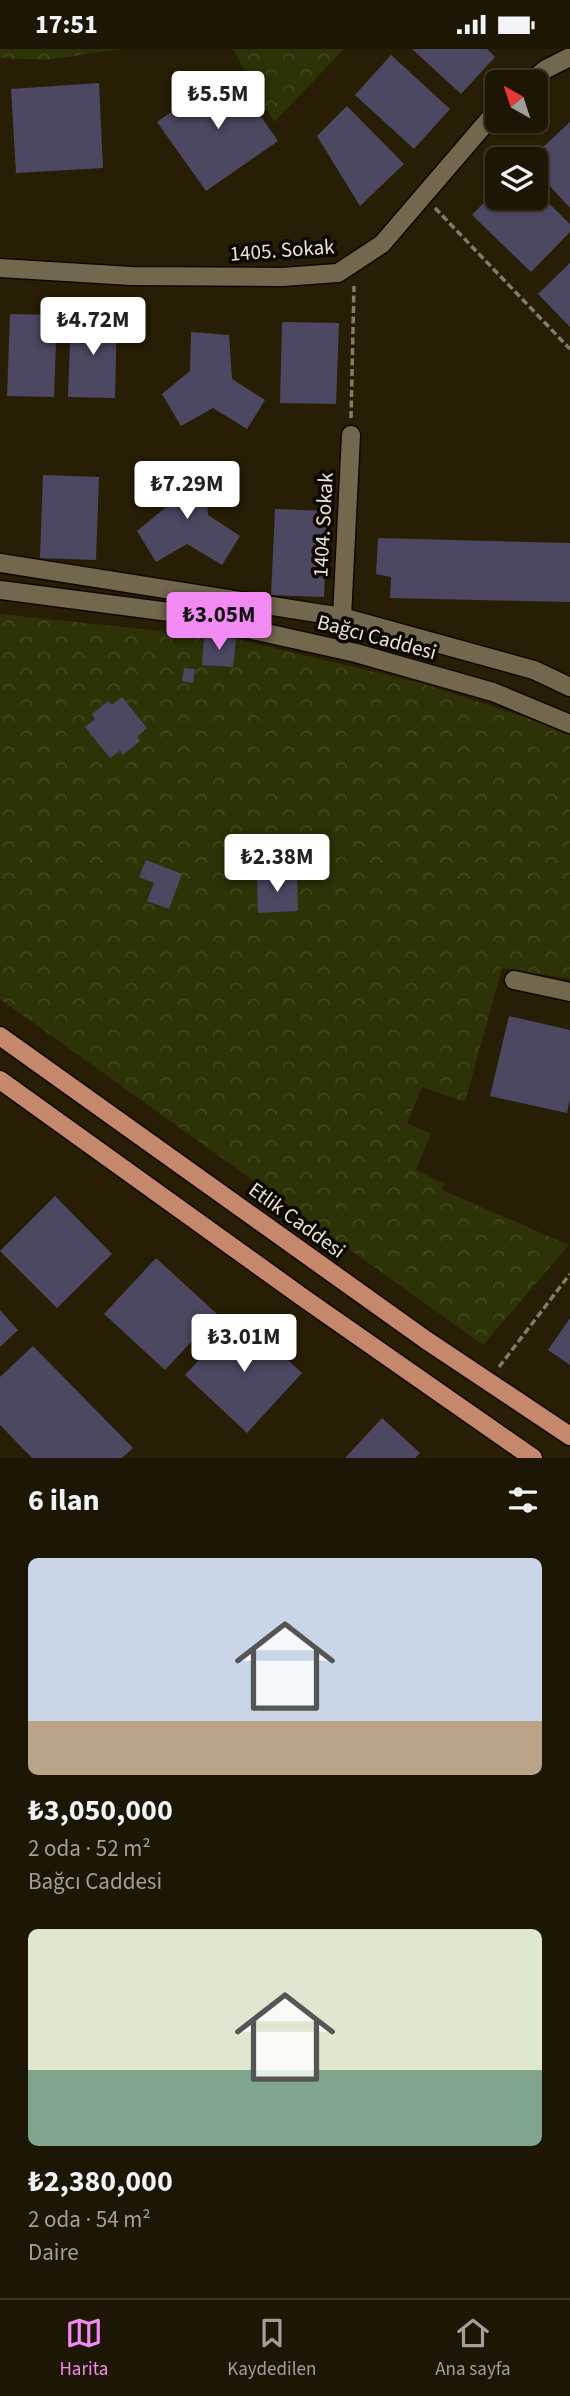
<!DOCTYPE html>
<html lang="tr">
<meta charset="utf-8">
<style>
body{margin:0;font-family:"Source Sans 3",sans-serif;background:#261f0e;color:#f1f3f6;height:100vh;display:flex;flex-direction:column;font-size:26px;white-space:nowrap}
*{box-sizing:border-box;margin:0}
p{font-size:23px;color:#a19f9a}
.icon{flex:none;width:38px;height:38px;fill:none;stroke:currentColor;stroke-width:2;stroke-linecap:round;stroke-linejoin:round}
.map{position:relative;height:1409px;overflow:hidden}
.details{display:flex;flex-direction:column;background:#1e1604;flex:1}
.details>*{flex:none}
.needle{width:46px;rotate:321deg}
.controls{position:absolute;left:485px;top:21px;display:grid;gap:14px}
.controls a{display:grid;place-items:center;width:63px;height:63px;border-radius:10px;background:#1e1604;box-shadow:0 2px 5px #0004,0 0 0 2px #3c3526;font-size:35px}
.price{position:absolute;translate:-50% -60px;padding:0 16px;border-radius:7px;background:#fff;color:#222;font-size:23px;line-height:46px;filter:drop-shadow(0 2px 4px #0008)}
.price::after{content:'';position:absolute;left:50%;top:42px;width:21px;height:16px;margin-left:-10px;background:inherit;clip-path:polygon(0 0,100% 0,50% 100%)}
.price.current{background:#f28af3;color:#111}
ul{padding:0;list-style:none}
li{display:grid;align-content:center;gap:14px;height:371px;padding:0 28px}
li span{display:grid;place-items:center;height:217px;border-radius:10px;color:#555}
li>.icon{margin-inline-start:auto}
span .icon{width:126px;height:126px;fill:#fffc;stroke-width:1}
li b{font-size:30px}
h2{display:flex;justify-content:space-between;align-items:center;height:84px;padding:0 28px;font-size:30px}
.status{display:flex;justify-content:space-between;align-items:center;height:49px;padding:0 35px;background:#1e1604;direction:ltr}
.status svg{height:19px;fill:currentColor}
.dock{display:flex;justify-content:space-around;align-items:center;height:98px;border-top:2px solid #3c3526;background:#1e1604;font-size:19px;color:#a19f9a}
.dock a{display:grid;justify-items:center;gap:4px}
.dock .current{color:#f28af3}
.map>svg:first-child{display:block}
.forest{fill:url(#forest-crowns)}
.building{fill:#4d4862}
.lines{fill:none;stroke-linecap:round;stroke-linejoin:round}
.street-casing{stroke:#100700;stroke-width:21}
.secondary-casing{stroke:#100700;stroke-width:21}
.primary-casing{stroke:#100700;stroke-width:21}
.path{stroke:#837b66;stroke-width:3.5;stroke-dasharray:7 3.5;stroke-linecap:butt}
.street{stroke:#73674d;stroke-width:18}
.secondary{stroke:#73674d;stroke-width:18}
.primary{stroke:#c6886d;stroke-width:18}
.labels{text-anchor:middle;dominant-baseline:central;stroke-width:7;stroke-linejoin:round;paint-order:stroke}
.street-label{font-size:21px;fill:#eae4d5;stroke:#0d0802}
</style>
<div class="status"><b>17:51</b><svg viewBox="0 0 49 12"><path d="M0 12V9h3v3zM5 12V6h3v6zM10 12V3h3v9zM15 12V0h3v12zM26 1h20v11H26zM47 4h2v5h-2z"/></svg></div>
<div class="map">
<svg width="570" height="1409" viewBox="0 0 570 1409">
<defs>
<pattern id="forest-crowns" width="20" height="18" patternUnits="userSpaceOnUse" patternTransform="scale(1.75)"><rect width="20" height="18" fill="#2d3307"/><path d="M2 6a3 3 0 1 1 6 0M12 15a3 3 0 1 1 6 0" fill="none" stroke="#41471e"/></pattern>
</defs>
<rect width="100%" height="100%" fill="#281e05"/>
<!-- forest -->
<path class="forest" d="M0,0H118L48,11L0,9Z
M233,0H344L274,73Z
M0,565L236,590L421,634L570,683V930L502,919L465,1053L422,1038L407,1074L431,1085L416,1121L444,1135L442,1141L569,1196L483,1296L0,950Z"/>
<!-- building -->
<path class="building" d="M412,0H487L495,8L461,45Z
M391,6L450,60L414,100L355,46Z
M229,22L278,92L206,142L157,73Z
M99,34L103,119L16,124L11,40Z
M347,57L404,115L360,157L317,87Z
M570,73V159L536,122V110H530Z
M497,140V149H536V142L570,175V183L531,223L472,166Z
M570,214V278L538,245Z
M10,265L57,266L54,348L7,347Z
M71,266L117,268L115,349L68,348Z
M282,273L339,274L336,355L280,354Z
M191,283L229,286L232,330L265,351L247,380L213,359L181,377L162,345L190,322Z
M166,420L205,422L208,466L240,487L222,516L187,495L156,513L137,482L165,459Z
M43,426L99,428L96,511L40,509Z
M275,460L328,462L324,548L271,546Z
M378,489L570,494V553L390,549L391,528L376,525Z
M204,587L236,590L233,618L202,616Z
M184,619L195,620L193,634L182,632Z
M122,648L147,679L137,688L140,692L123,706L120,701L110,709L85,678L95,670L92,665L108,652L112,656Z
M146,811L182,825L169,860L147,852L154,834L139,828Z
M297,827L298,862L258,864L257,828Z
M509,967L570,981V1050L567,1064L490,1047Z
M55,1147L112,1205L57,1259L0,1202Z
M156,1209L217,1265L165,1321L104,1265Z
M0,1261L18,1281L0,1298Z
M240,1267L302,1324L247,1384L185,1326Z
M570,1269V1316L548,1301Z
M33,1297L133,1399L122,1409H32L0,1376V1328Z
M382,1369L420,1404L415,1409H345Z"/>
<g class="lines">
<!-- street casing -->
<g class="street-casing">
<path id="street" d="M530,33L546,20L570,8
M0,219L131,227L282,228L338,224L382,195L497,61
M342,568L351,386
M514,931L570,943"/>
</g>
<!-- secondary casing -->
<g class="secondary-casing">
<path id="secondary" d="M0,514L342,568L534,621L570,638
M0,541L177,564L356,604L493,643L570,675"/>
</g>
<!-- primary casing -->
<g class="primary-casing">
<path id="primary" d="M0,987L426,1291L570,1387
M0,1031L305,1250L533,1409"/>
</g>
<!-- path -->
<path class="path" d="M435,159L570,300
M351,369L354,237
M499,1318L570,1225"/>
<!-- street -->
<use href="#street" class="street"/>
<!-- secondary -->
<use href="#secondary" class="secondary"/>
<!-- primary -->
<use href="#primary" class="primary"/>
</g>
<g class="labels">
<!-- street labels -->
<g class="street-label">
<text transform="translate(282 201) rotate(-4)">1405. Sokak</text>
<text transform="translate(323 476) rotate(-87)">1404. Sokak</text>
<text transform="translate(377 588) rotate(15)">Bağcı Caddesi</text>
<text transform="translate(297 1171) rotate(36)">Etlik Caddesi</text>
</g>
</g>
</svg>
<div class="controls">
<a><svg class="needle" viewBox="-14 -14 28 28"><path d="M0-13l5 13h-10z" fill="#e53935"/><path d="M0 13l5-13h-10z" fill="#a19f9a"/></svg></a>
<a><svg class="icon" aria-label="layers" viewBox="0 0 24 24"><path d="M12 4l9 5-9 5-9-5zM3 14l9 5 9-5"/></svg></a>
</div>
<b class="price" style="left:218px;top:82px">₺5.5M</b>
<b class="price" style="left:93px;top:308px">₺4.72M</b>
<b class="price" style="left:187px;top:472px">₺7.29M</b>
<b class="price current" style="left:219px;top:603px">₺3.05M</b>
<b class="price" style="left:277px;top:845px">₺2.38M</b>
<b class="price" style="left:244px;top:1325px">₺3.01M</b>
</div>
<section class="details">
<h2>6 ilan<svg class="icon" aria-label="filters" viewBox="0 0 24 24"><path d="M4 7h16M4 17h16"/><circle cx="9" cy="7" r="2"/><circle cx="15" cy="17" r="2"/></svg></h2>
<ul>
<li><span style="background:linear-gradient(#c9d6e8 75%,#b9a48a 0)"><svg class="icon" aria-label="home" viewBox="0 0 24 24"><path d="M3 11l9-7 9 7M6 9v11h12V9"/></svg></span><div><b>₺3,050,000</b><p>2 oda · 52 m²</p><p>Bağcı Caddesi</p></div></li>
<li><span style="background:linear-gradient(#dfe7d0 65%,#7fa58c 0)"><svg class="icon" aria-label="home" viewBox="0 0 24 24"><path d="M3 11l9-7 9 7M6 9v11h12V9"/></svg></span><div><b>₺2,380,000</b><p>2 oda · 54 m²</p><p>Daire</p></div></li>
</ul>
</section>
<nav class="dock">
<a class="current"><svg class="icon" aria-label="map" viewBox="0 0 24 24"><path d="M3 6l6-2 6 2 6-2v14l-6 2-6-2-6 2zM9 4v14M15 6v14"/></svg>Harita</a>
<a><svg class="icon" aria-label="saved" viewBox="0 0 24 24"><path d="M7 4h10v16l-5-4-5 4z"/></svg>Kaydedilen</a>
<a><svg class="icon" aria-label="home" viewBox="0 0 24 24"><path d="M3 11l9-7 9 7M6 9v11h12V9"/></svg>Ana sayfa</a>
</nav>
